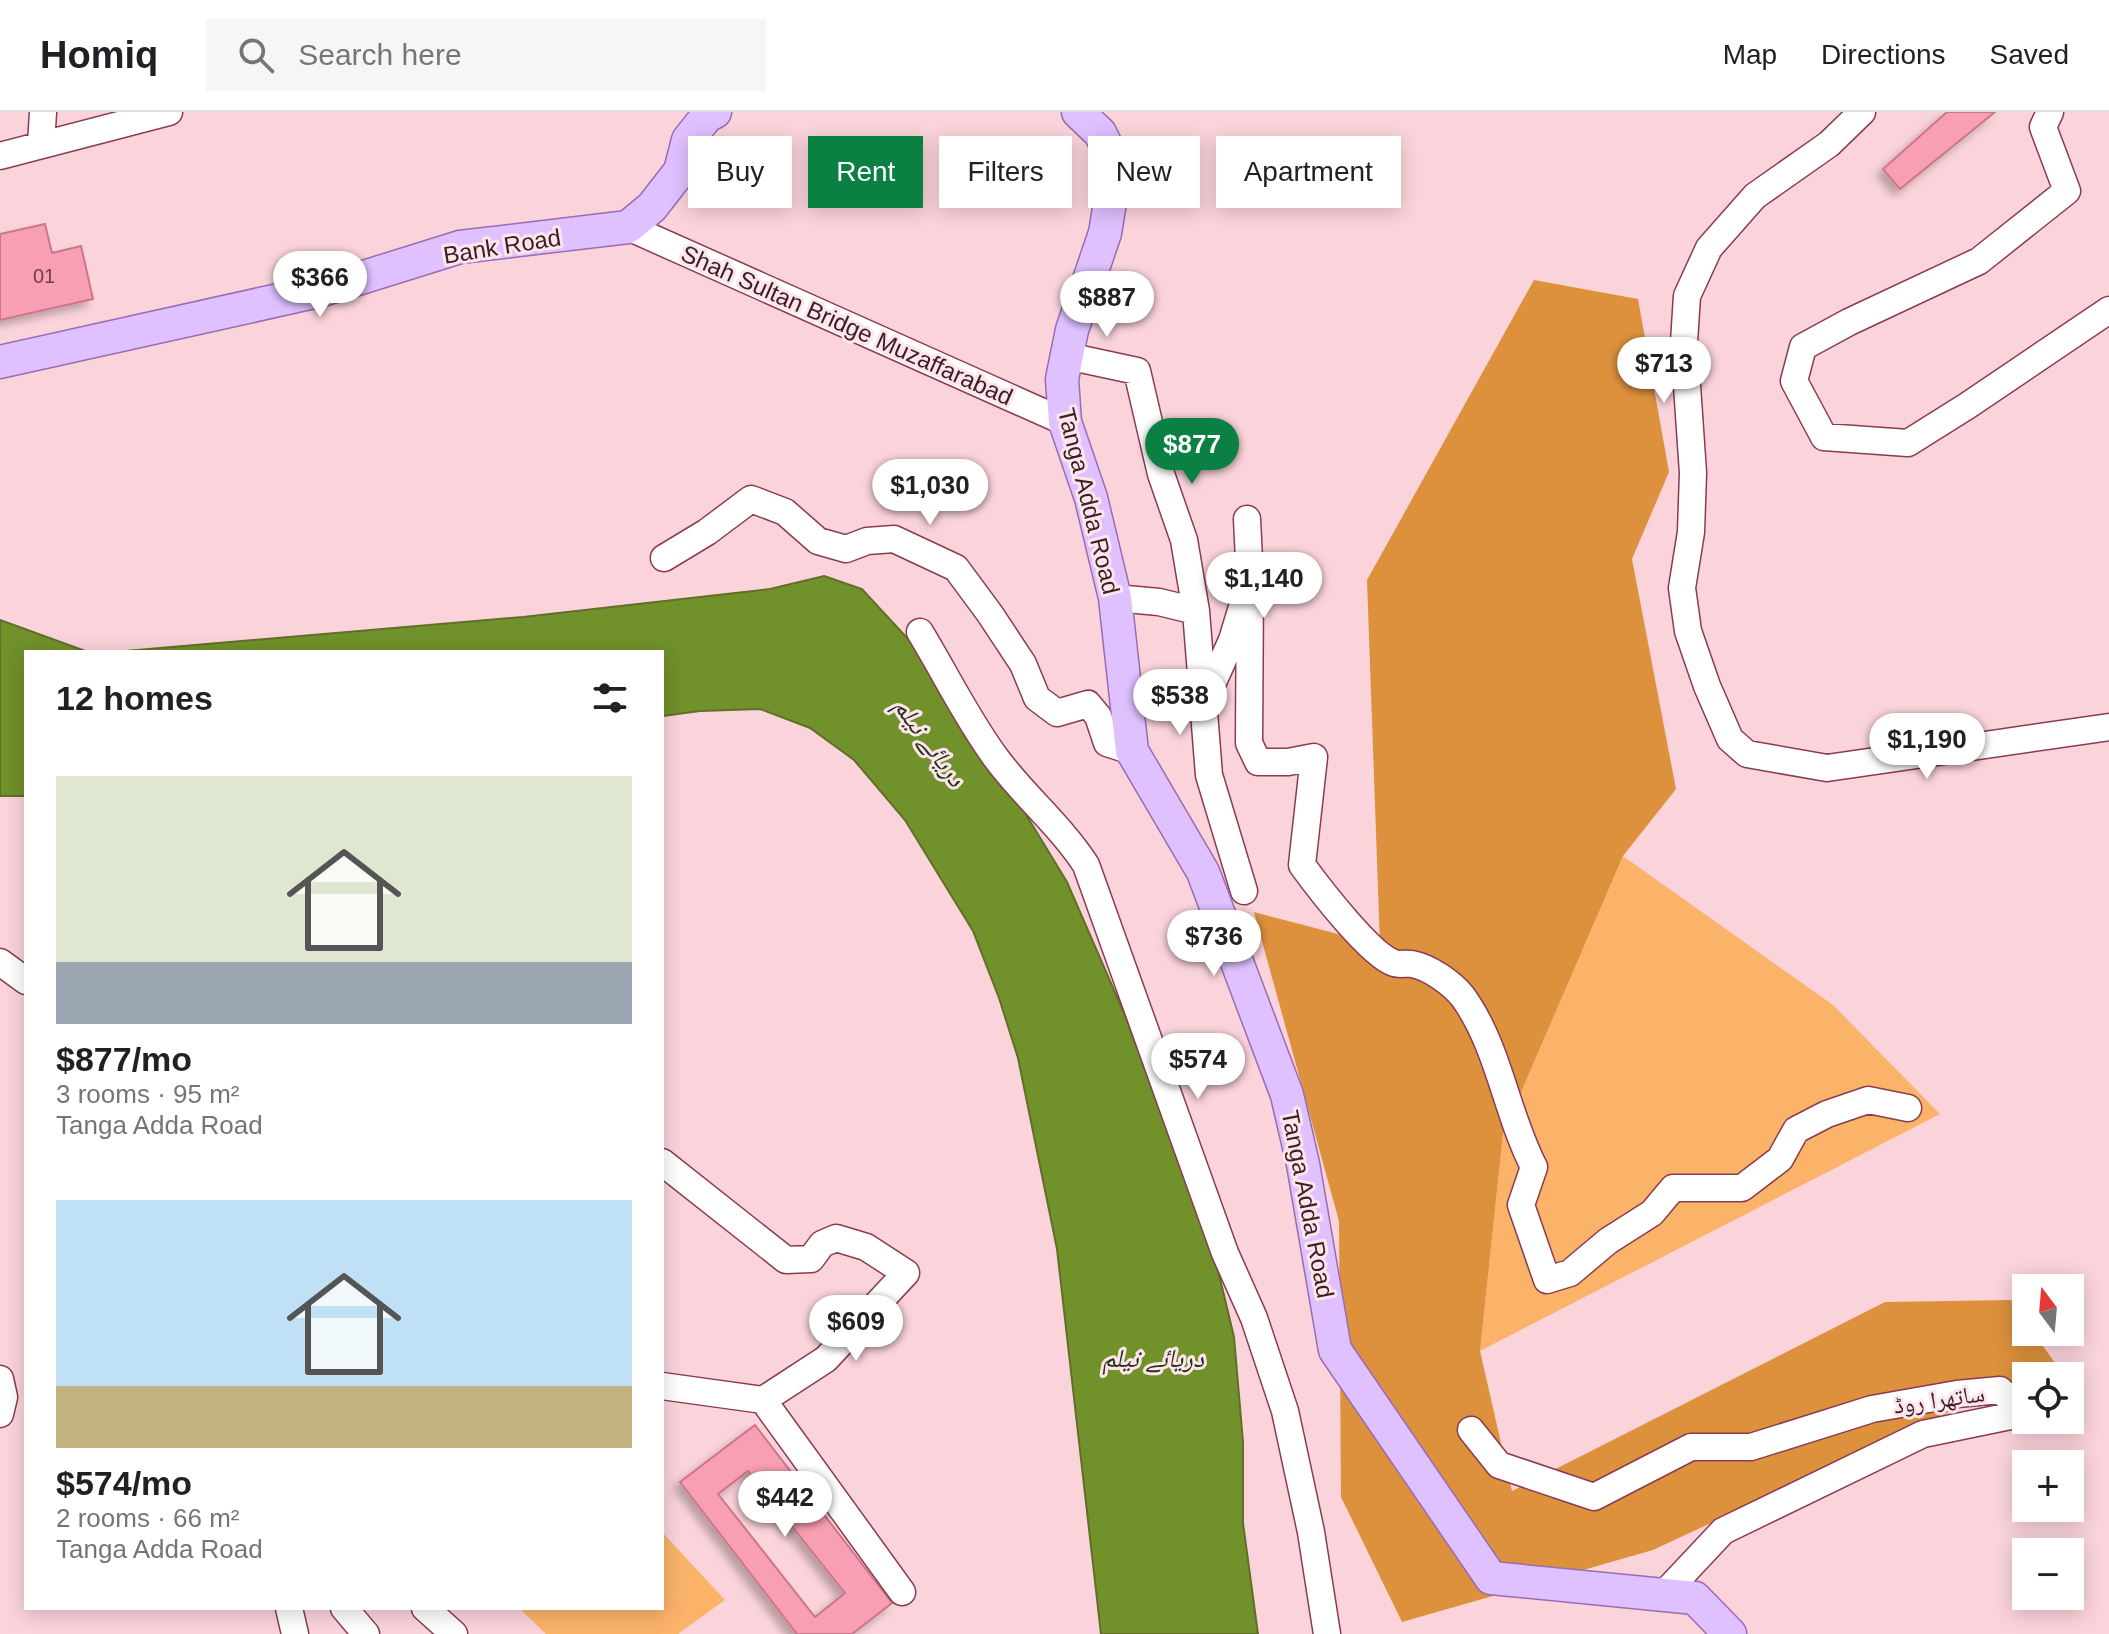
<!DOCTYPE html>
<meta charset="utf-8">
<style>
body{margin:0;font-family:Arial,"Noto Naskh Arabic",sans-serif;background:#f6f6f6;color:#202124;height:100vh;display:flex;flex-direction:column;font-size:30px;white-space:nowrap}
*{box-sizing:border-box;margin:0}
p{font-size:26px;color:#757577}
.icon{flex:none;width:44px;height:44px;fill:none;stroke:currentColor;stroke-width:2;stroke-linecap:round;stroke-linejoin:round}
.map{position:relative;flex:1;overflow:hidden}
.panel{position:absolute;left:24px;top:538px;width:640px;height:960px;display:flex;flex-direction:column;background:#fff;border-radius:0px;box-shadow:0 4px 20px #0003}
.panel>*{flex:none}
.top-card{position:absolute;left:688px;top:24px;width:760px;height:72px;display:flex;gap:16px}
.needle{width:52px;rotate:344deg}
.fabs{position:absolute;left:2012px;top:1162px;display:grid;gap:16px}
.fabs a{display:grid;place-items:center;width:72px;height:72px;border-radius:0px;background:#fff;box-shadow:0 4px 20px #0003;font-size:40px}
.price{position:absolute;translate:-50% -68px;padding:0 18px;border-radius:28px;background:#fff;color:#222;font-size:26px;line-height:52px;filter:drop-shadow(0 2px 4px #0008)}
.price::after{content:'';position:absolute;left:50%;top:48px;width:24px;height:18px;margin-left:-12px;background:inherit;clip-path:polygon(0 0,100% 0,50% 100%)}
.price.current{background:#0b8043;color:#fff}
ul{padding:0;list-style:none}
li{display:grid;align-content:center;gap:16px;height:424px;padding:0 32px}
li span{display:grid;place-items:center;height:248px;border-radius:0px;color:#555}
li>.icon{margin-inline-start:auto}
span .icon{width:144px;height:144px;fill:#fffc;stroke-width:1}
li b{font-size:34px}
h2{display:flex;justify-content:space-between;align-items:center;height:96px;padding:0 32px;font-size:34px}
.pill{padding:0 28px;border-radius:0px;background:#fff;box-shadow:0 4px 20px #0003;font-size:28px;line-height:72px}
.pill.current{background:#0b8043;color:#fff}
header{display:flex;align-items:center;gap:48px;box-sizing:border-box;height:112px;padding:0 40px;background:#fff;border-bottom:2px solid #e0e0e0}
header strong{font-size:38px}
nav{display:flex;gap:44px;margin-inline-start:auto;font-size:28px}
.search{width:560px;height:72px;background:#f6f6f6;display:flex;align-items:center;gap:20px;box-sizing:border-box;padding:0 28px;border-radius:0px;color:#757577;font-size:30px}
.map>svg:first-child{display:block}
.green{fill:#fbb36a}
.forest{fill:#dd913d}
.water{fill:#71912a;stroke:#626e29;stroke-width:2}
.building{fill:#f99fb3;stroke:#cc768a;stroke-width:2;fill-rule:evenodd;filter:url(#shadow)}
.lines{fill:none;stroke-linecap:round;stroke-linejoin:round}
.minor-casing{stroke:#8a3b50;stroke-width:29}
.major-casing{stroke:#996cb3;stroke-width:35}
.minor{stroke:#fff;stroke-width:26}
.major{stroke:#dfc1ff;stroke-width:32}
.labels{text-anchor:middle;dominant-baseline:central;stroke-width:6;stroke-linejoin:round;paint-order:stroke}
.number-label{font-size:20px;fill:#6e3e49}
.street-label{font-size:24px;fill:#401d26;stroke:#fbe7eb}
.water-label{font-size:26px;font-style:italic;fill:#28301a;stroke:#fbe7eb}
</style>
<header>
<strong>Homiq</strong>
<div class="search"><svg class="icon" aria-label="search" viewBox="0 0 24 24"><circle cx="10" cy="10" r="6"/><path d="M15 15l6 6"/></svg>Search here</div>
<nav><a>Map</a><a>Directions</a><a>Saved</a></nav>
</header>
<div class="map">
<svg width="2109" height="1522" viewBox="0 0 2109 1522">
<defs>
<filter id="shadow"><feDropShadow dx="-6" dy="6" stdDeviation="4" flood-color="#0004"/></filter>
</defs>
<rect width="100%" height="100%" fill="#fbd4db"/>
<!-- green -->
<path class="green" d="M1623,744L1833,893L1940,1002L1480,1239L1503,1022Z
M662,1420L725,1488L678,1522H546L519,1496H662Z"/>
<!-- forest -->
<path class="forest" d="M1534,168L1638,187L1669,360L1632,447L1676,677L1623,744L1503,1022L1480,1239L1512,1379L1885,1190L2011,1188L2026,1210V1220H2033L2055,1251L1653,1438L1402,1510L1341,1385L1339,1109L1254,800L1380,833L1367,468Z"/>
<!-- water -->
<path class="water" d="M824,464L862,477L922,542L1022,696L1067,770L1127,908L1217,1154L1234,1225L1243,1330V1411L1258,1522H1101L1057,1137L1018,946L999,886L973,819L905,708L854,648L810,616L760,597L700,599L662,604V540H114L523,505L770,477Z
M0,508L88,540H26V684H0Z"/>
<!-- building -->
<path class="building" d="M1947,0H1995L1900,77L1883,57Z
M45,112L52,141L81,134L93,187L0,208V122Z
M755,1313L892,1491L852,1522H797L680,1370ZM748,1359L845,1481L815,1505L718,1382Z"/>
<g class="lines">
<!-- minor casing -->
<g class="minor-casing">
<path id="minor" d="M1862,0L1829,32L1755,84L1709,136L1687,184L1684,230L1693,361L1691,420L1682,476L1688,519L1707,574L1730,627L1747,642L1827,656L2109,615
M2050,0L2043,15L2067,79L1979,149L1849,210L1803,235L1794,269L1824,325L1908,331L1967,294L2109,198
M41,33L43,0
M0,44L169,0
M628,115L1065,310
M1067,244L1137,259L1161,362L1184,428L1196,499
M664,446L707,420L751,387L785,400L818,429L846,437L867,429L894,427L956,456L990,502L1023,552L1037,586L1057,601L1088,592L1098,604L1107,631L1132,639
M1250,469L1249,631L1258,650H1288L1314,645L1302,753C1318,775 1370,843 1394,851C1399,853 1406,851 1412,852C1429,855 1452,871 1463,885C1499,935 1506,1001 1534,1055L1521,1093L1547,1168L1570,1161L1608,1129L1652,1101L1673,1076H1742L1780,1047L1796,1018L1827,1002L1868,988L1908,996
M1115,486L1159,490L1196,499L1209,663L1244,779
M920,520C945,561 967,607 996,646C1024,684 1061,714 1086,753L1225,1141L1254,1206L1285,1299L1311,1420L1327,1522
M1204,590L1232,528L1250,469L1247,407
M0,850L26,869
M662,1050L786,1148L811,1147L822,1132L836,1126L866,1135L906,1161L826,1247L763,1288
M0,1267L4,1285L0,1302
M662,1274L763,1288L902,1480
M1471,1318L1499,1353L1594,1385L1691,1335H1751L1872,1297L1957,1282L2000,1278L2025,1301L1923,1322L1723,1419L1663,1483
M289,1496L295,1522
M344,1496L366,1522
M425,1496L454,1522"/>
</g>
<!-- major casing -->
<g class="major-casing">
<path id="major" d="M1078,0L1100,21L1113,47V72L1105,121L1072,218L1062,267L1065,310L1091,386L1115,486L1132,639L1203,760L1287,983L1303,1052L1335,1238L1491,1466L1695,1486L1730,1522
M0,250L319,179L460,135L628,115L652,95L680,59L688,28L707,4L715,0"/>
</g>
<!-- minor -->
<use href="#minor" class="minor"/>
<!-- major -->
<use href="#major" class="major"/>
</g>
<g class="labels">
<!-- number labels -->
<g class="number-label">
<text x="44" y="164">01</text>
</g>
<!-- street labels -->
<g class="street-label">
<text transform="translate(502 134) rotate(-9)">Bank Road</text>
<text transform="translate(847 213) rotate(24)">Shah Sultan Bridge Muzaffarabad</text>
<text transform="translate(1089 389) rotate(76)">Tanga Adda Road</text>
<text transform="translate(1308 1092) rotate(79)">Tanga Adda Road</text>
<text transform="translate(1939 1287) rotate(-8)">ساتھرا روڈ</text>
</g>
<!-- water labels -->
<g class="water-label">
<text transform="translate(930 630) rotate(54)">دریائے نیلم</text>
<text x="1153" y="1246">دریائے نیلم</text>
</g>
</g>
</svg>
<div class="fabs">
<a><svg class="needle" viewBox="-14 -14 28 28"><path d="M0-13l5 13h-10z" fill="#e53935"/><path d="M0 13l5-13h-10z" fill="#757577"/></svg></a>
<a><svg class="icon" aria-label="locate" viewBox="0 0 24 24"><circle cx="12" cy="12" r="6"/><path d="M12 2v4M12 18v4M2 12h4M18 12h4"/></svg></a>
<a>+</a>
<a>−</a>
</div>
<b class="price" style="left:320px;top:207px">$366</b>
<b class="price" style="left:1107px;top:227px">$887</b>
<b class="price" style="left:1664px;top:293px">$713</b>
<b class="price current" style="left:1192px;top:374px">$877</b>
<b class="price" style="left:930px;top:415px">$1,030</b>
<b class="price" style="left:1264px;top:508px">$1,140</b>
<b class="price" style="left:1180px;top:625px">$538</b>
<b class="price" style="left:1927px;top:669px">$1,190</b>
<b class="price" style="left:1214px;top:866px">$736</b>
<b class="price" style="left:1198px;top:989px">$574</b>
<b class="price" style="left:856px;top:1251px">$609</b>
<b class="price" style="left:785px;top:1427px">$442</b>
<div class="top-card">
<a class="pill">Buy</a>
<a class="pill current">Rent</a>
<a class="pill">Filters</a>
<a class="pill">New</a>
<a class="pill">Apartment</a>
</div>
<section class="panel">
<h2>12 homes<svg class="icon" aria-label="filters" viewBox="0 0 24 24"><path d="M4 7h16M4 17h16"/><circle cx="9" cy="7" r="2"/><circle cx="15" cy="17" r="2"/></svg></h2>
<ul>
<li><span style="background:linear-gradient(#dfe7d0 75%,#9aa5b1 0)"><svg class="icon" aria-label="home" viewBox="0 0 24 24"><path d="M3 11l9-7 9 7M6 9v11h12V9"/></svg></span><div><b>$877/mo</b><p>3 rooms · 95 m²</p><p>Tanga Adda Road</p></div></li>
<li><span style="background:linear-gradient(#bfe0f5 75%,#c2b280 0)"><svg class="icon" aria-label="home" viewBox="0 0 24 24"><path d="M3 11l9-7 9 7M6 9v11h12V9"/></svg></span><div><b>$574/mo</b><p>2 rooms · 66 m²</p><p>Tanga Adda Road</p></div></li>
</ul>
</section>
</div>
